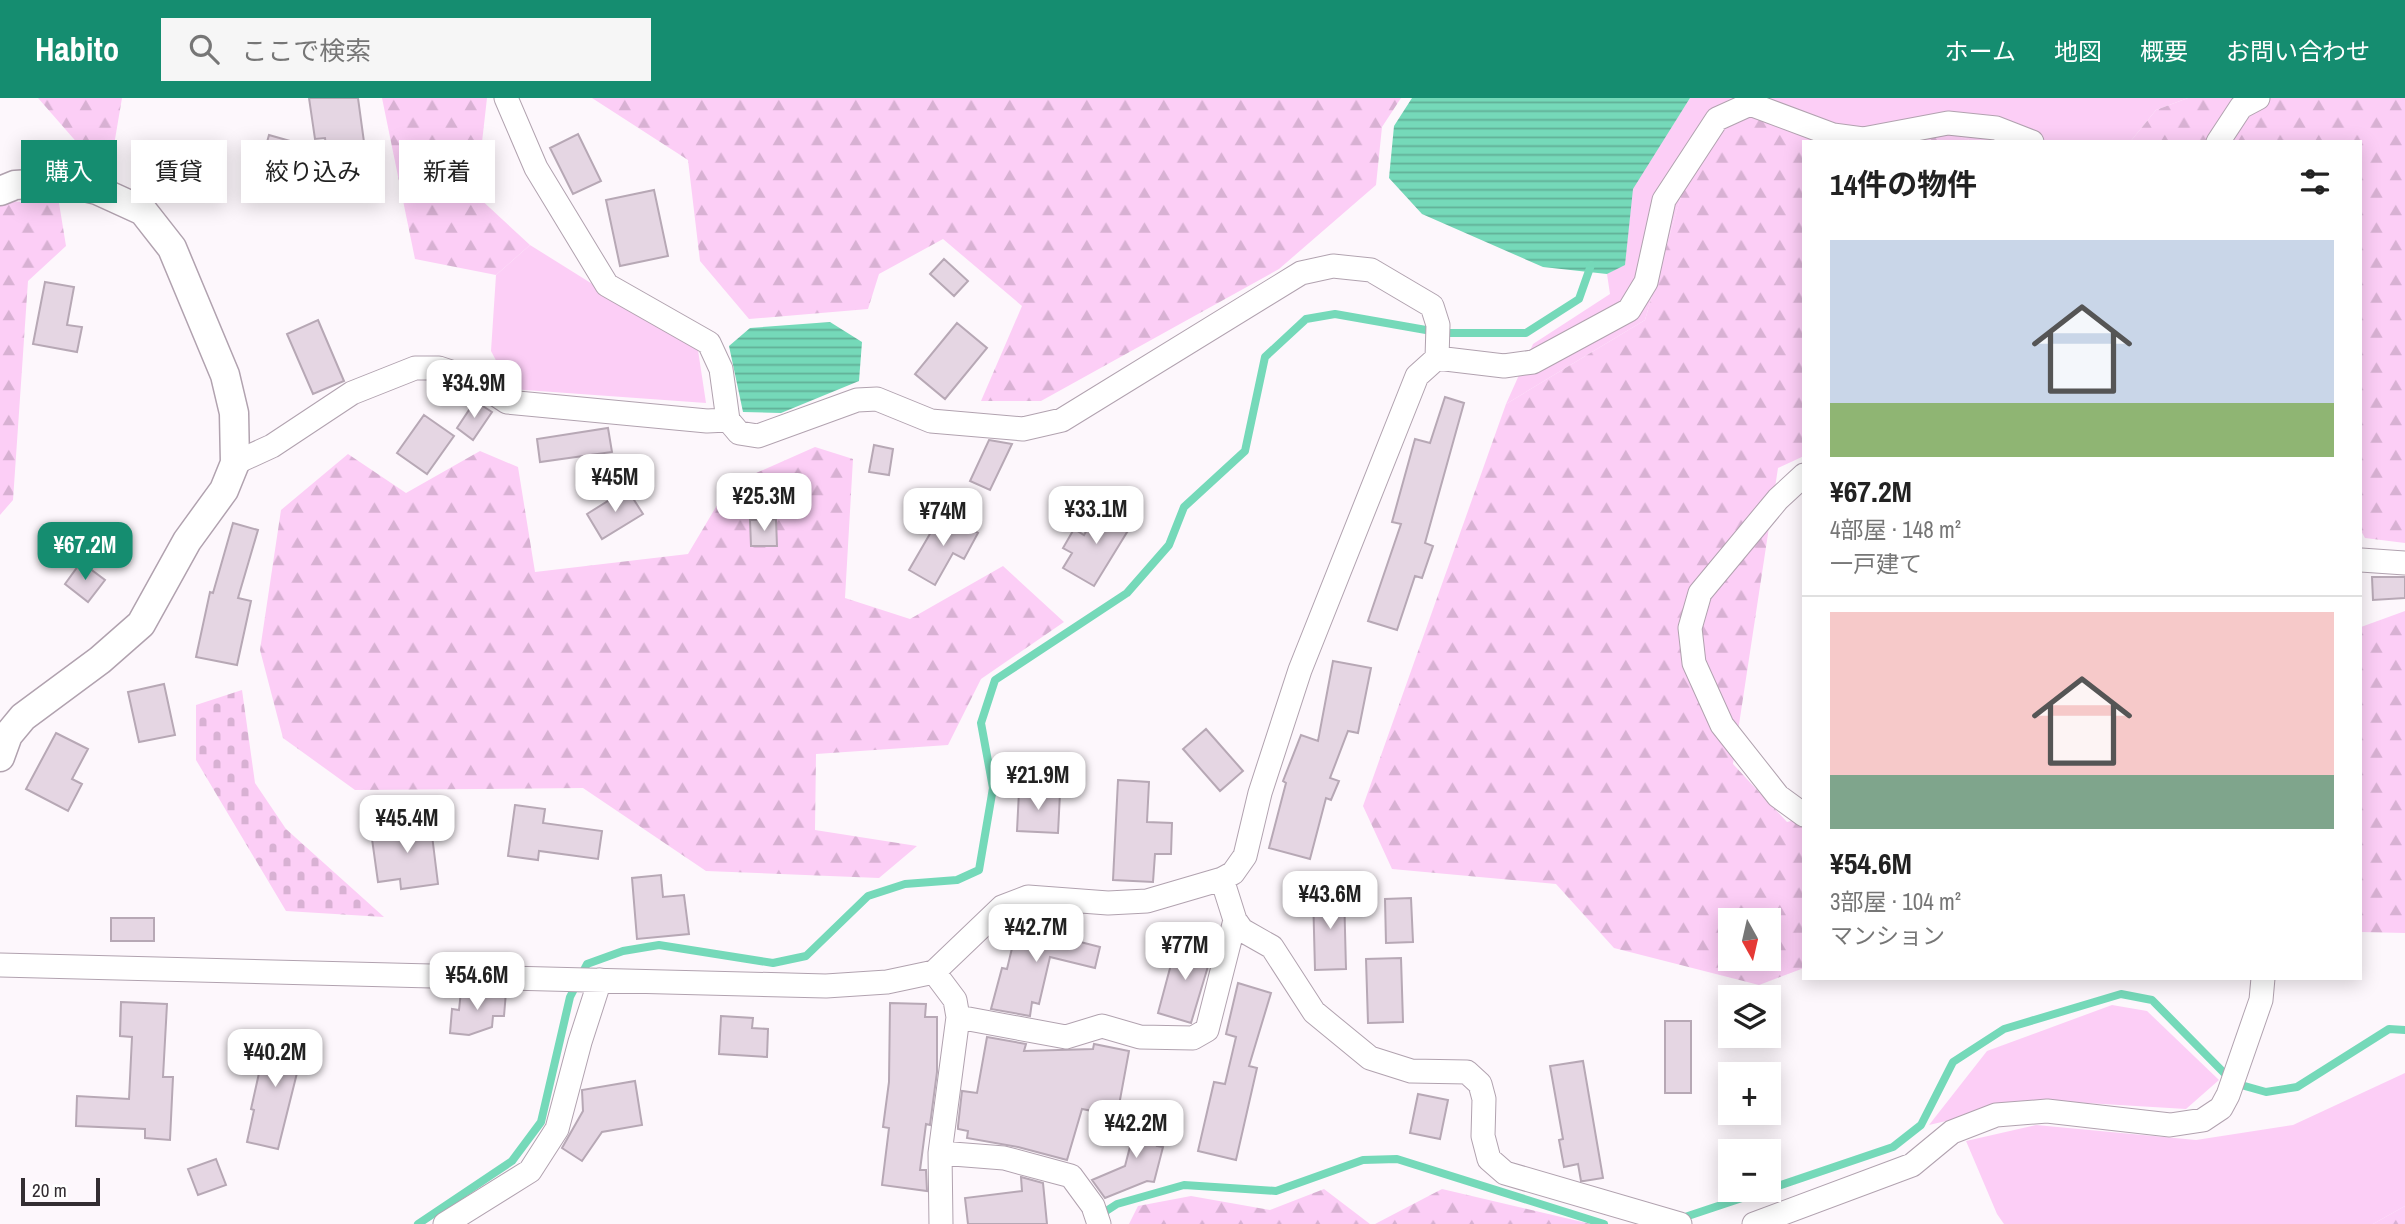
<!DOCTYPE html>
<html lang="ja">
<meta charset="utf-8">
<style>
body{margin:0;font-family:"Archivo Narrow","Noto Sans JP",sans-serif;background:#f6f6f6;color:#222;height:100vh;display:flex;flex-direction:column;font-size:26px;white-space:nowrap}
*{box-sizing:border-box;margin:0}
p{font-size:23px;color:#767676}
.icon{flex:none;width:38px;height:38px;fill:none;stroke:currentColor;stroke-width:2;stroke-linecap:round;stroke-linejoin:round}
.map{position:relative;flex:1;overflow:hidden}
.drawer{position:absolute;left:1802px;top:42px;width:560px;height:840px;display:flex;flex-direction:column;background:#fff;border-radius:0px;box-shadow:0 4px 18px #0003}
.drawer>*{flex:none}
.guide{position:absolute;left:21px;top:42px;width:665px;height:63px;display:flex;gap:14px}
.needle{width:46px;rotate:172deg}
.tools{position:absolute;left:1718px;top:810px;display:grid;gap:14px}
.tools a{display:grid;place-items:center;width:63px;height:63px;border-radius:0px;background:#fff;box-shadow:0 4px 18px #0003;font-size:35px}
.scale{position:absolute;left:21px;bottom:18px;width:79px;box-sizing:border-box;padding-left:7px;border:4px solid #332d32;border-top:0;font-size:19px;line-height:24px;white-space:nowrap;color:#332d32;-webkit-text-stroke:5px #fff;paint-order:stroke}
.price{position:absolute;translate:-50% -60px;padding:0 16px;border-radius:14px;background:#fff;color:#222;font-size:23px;line-height:46px;filter:drop-shadow(0 2px 4px #0008)}
.price::after{content:'';position:absolute;left:50%;top:42px;width:21px;height:16px;margin-left:-10px;background:inherit;clip-path:polygon(0 0,100% 0,50% 100%)}
.price.active{background:#158d70;color:#fff}
ul{padding:0;list-style:none}
li{display:grid;align-content:center;gap:14px;height:371px;padding:0 28px}
li+li{border-top:2px solid #e0e0e0}
li span{display:grid;place-items:center;height:217px;border-radius:0px;color:#555}
li>.icon{margin-inline-start:auto}
span .icon{width:126px;height:126px;fill:#fffc;stroke-width:1}
li b{font-size:30px}
h2{display:flex;justify-content:space-between;align-items:center;height:84px;padding:0 28px;font-size:30px}
.tag{padding:0 24px;border-radius:0px;background:#fff;box-shadow:0 4px 18px #0003;font-size:24px;line-height:63px}
.tag.active{background:#158d70;color:#fff}
header{display:flex;align-items:center;gap:42px;box-sizing:border-box;height:98px;padding:0 35px;background:#158d70;color:#fff}
header strong{font-size:33px}
nav{display:flex;gap:38px;margin-inline-start:auto;font-size:24px}
.search{width:490px;height:63px;background:#f6f6f6;display:flex;align-items:center;gap:18px;box-sizing:border-box;padding:0 24px;border-radius:0px;color:#767676;font-size:26px}
.map>svg:first-child{display:block}
.green{fill:#fccef6}
.forest{fill:url(#forest-firs);fill-rule:evenodd}
.cemetery{fill:url(#cemetery-stones)}
.water{fill:url(#water-rules)}
.lines{fill:none;stroke-linecap:round;stroke-linejoin:round}
.stream{stroke:#75d9b9;stroke-width:8}
.building{fill:#e5d6e3;stroke:#b7a8b5;stroke-width:2}
.minor-casing{stroke:#b1a2af;stroke-width:25}
.tertiary-casing{stroke:#b1a2af;stroke-width:31}
.minor{stroke:#fff;stroke-width:23}
.tertiary{stroke:#fff;stroke-width:28}
</style>
<header>
<strong>Habito</strong>
<div class="search"><svg class="icon" aria-label="search" viewBox="0 0 24 24"><circle cx="10" cy="10" r="6"/><path d="M15 15l6 6"/></svg>ここで検索</div>
<nav><a>ホーム</a><a>地図</a><a>概要</a><a>お問い合わせ</a></nav>
</header>
<div class="map">
<svg width="2405" height="1126" viewBox="0 0 2405 1126">
<defs>
<pattern id="forest-firs" width="22" height="20" patternUnits="userSpaceOnUse" patternTransform="scale(1.75)"><rect width="22" height="20" fill="#fccef6"/><path d="M5 1l3.5 6h-7zM16 11l3.5 6h-7z" fill="#d8b1d3"/></pattern>
<pattern id="cemetery-stones" width="16" height="16" patternUnits="userSpaceOnUse" patternTransform="scale(1.75)"><rect width="16" height="16" fill="#fccef6"/><path d="M2 7V4a2 2 0 0 1 4 0v3zM10 15v-3a2 2 0 0 1 4 0v3z" fill="#d8b1d3"/></pattern>
<pattern id="water-rules" width="6" height="5" patternUnits="userSpaceOnUse" patternTransform="scale(1.75)"><rect width="6" height="5" fill="#75d9b9"/><path d="M0 2.5h6" fill="none" stroke="#61b097"/></pattern>
</defs>
<rect width="100%" height="100%" fill="#fdf7fc"/>
<!-- green -->
<path class="green" d="M1690,0H2188L2156,12L2130,44H1977L1944,34L1888,44L1755,15L1681,98L1645,222L1506,306L1533,246L1610,196L1607,176L1625,166L1632,91Z
M530,147L698,252L706,305L511,291L491,253L496,177Z
M2112,907L2147,913L2219,982L2186,1011L2036,1002L1929,1027L1987,953Z
M2405,975V1108L2373,1126H2004L1997,1116L1966,1043L2036,1027L2196,1042L2293,1027Z"/>
<!-- forest -->
<path class="forest" d="M38,0H122L113,53L87,56Z
M382,0H487L476,97L530,147L496,177L415,161Z
M592,0H1401L1382,29L1376,87L1279,171L1041,303H981L1022,208L943,141L879,176L868,211L749,221L700,163L688,62Z
M2188,0H2405V445L2365,440L2361,433V44H2130L2156,12Z
M1755,15L1827,44H1804V358L1778,370L1733,666L1787,724L1804,720V870L1759,887L1614,850L1556,786L1392,771L1363,708L1506,306L1645,222L1681,98L1720,26ZM1731,822H1769V861H1731Z
M1944,34L1977,44H1888Z
M0,103L59,105L66,148L28,183L13,402L0,417Z
M815,349L853,361L845,500L910,521L1003,468L1064,524L981,581L948,647L816,656L815,732L917,748L879,780L706,773L583,690L355,692L283,640L260,552L281,412L348,356L406,395L480,353L518,369L535,474L688,456L729,387Z
M2405,513V835L2361,834V529Z
M1324,1091L1370,1126H1129L1138,1108L1191,1098L1270,1112Z
M1442,1091L1591,1126H1375Z
M2405,1108V1126H2373Z"/>
<!-- cemetery -->
<path class="cemetery" d="M242,592L255,685L286,731L384,819L286,813L196,662V607Z"/>
<!-- water -->
<path class="water" d="M1412,0H1690L1633,91L1625,167L1607,176L1543,169L1422,116L1389,80L1394,28Z
M830,224L862,244L859,283L781,315L743,314L729,248L750,230Z"/>
<g class="lines">
<!-- stream -->
<path class="stream" d="M1769,1091L1893,1049L1921,1027L1953,964L2004,931L2121,896L2152,902L2234,985L2266,994L2297,989L2389,931L2405,932
M1100,1117L1117,1106L1184,1087L1276,1093L1363,1062L1397,1061L1604,1126
M1679,1121L1766,1092
M418,1126L512,1063L541,1024L570,899L587,866L623,853L659,847L773,865L806,858L868,798L905,786L957,782L979,772L993,690L981,625L995,582L1127,495L1169,447L1184,409L1245,353L1265,259L1306,221L1335,216L1443,235H1526L1579,201L1591,167"/>
</g>
<!-- building -->
<path class="building" d="M309,0H358L367,66L329,71L325,40L315,41Z
M578,36L601,83L573,96L550,50Z
M269,37L290,43L282,70L261,65Z
M654,92L668,158L620,168L606,102Z
M944,161L968,183L954,198L930,176Z
M45,184L74,189L67,227L82,229L77,254L33,246Z
M318,222L344,283L313,296L287,236Z
M957,225L987,250L945,301L915,276Z
M1445,299L1464,305L1425,445L1433,448L1422,480L1415,478L1397,532L1368,523L1401,426L1392,424L1415,341L1430,345Z
M475,303L492,314L473,342L457,330Z
M424,317L454,338L427,376L397,355Z
M608,330L612,354L540,364L537,341Z
M989,342L1012,346L990,392L970,383Z
M874,347L893,351L889,377L869,374Z
M627,391L643,416L602,441L587,416Z
M1101,408L1132,426L1094,488L1063,470L1072,455L1063,450L1074,431L1084,437Z
M942,415L978,435L964,461L953,455L935,487L909,472Z
M776,421L777,448H751L750,422Z
M233,425L258,432L238,500L251,503L237,567L196,559L210,494L213,495Z
M81,464L105,482L88,504L65,486Z
M2372,479H2405V500L2373,502Z
M1333,563L1371,570L1358,635L1348,633L1330,680L1339,683L1331,702L1326,700L1310,761L1269,750L1286,685L1283,683L1301,637L1318,643Z
M164,586L175,637L139,644L128,594Z
M1206,631L1243,673L1220,693L1183,651Z
M56,635L88,651L72,681L82,686L68,713L26,691Z
M1118,682L1149,684L1147,724L1172,725L1171,756H1155L1153,784L1113,782Z
M1019,693L1060,695L1058,735L1017,733Z
M515,707L545,711L543,725L602,733L598,761L539,753L538,762L508,758Z
M430,721L438,786L401,791L400,781L378,784L372,741L394,739L392,726Z
M661,777L663,799L684,797L689,836L637,841L632,780Z
M1344,794L1346,871L1315,872L1313,795Z
M1411,800L1413,844L1386,845L1385,801Z
M1024,816L1056,824L1053,837L1100,849L1095,870L1050,859L1039,906L1032,904L1030,918L991,911L1002,870L1007,871L1020,817Z
M111,820H154V843H111Z
M1177,844L1212,855L1191,925L1158,915Z
M1401,860L1403,924L1368,925L1366,861Z
M1238,885L1271,895L1249,968L1257,970L1236,1062L1198,1053L1214,984L1225,986L1236,939L1226,936Z
M461,893L506,894L504,918H493L492,929L469,937L450,935L452,911L459,912Z
M121,904L167,906L163,979H173L170,1042L145,1040V1031L76,1028L77,998L129,1001L132,939L120,938Z
M890,905L926,906L925,919H937V974L930,1027L926,1026L920,1072H926L927,1093L882,1087L889,1030L883,1029L889,984Z
M721,918L753,920L752,930L768,931L767,959L719,956Z
M1665,923H1691V995H1665Z
M268,935L305,943L278,1051L247,1044L254,1012L251,1011Z
M987,939L1026,946L1024,953L1093,951L1094,946L1129,953L1117,1018L1082,1011L1067,1062L1018,1049L967,1040L968,1033L958,1031V1028L962,993L977,995Z
M1583,963L1603,1080L1584,1083H1581L1578,1066L1564,1069L1559,1042L1563,1041L1550,968Z
M635,983L642,1027L602,1034L582,1063L562,1050L583,1013L582,992Z
M1418,996L1448,1002L1440,1041L1410,1035Z
M1138,1018L1164,1025L1157,1048L1163,1049L1154,1084L1147,1083L1105,1100L1092,1082L1125,1068Z
M216,1061L226,1087L198,1097L188,1071Z
M1021,1079L1043,1085L1047,1126H968L965,1100L1022,1093Z"/>
<g class="lines">
<!-- minor casing -->
<g class="minor-casing">
<path id="minor" d="M2218,44L2241,9L2258,0
M1437,260L1504,268L1533,264L1629,212L1646,184L1664,102L1717,21L1750,6L1833,37L1863,41L1948,25L1996,30L2032,44
M235,365L272,348L352,295L415,270H439L472,281L507,304L707,323L728,322
M1804,377L1778,401L1700,495L1690,530L1694,565L1722,627L1778,698L1804,717
M2361,462L2405,465
M1222,781L1235,822L1242,832L1272,849L1314,914L1370,960L1411,973L1467,974L1480,986L1484,1001L1483,1038L1489,1061L1505,1075L1680,1126
M0,867L826,888L887,884L934,874L1002,809L1028,799L1108,805L1147,803L1222,781L1233,775L1245,758L1260,695L1300,572L1417,278L1437,260L1438,227L1432,208L1371,172L1333,168L1301,175L1062,322L1023,331L931,323L877,301L857,302L758,338L739,335L728,322L721,271L709,245L607,187L536,70L506,0
M934,874L955,902L958,919L940,1055L941,1126
M958,919L1066,939L1102,928L1140,939L1193,940L1207,932L1235,822
M940,1055L1004,1060L1071,1078L1093,1108L1099,1126
M445,1126L530,1073L557,1031L580,944L600,882
M1754,1126L1912,1067L1952,1034L1996,1017L2047,1013L2170,1027L2203,1022L2221,1010L2228,997L2261,902L2263,880"/>
</g>
<!-- tertiary casing -->
<g class="tertiary-casing">
<path id="tertiary" d="M0,93L15,87L63,84L97,92L143,113L172,150L225,277L234,315L235,365L224,392L187,443L141,526L100,562L23,619L8,637L0,659"/>
</g>
<!-- minor -->
<use href="#minor" class="minor"/>
<!-- tertiary -->
<use href="#tertiary" class="tertiary"/>
</g>
</svg>
<div class="tools">
<a><svg class="needle" viewBox="-14 -14 28 28"><path d="M0-13l5 13h-10z" fill="#e53935"/><path d="M0 13l5-13h-10z" fill="#767676"/></svg></a>
<a><svg class="icon" aria-label="layers" viewBox="0 0 24 24"><path d="M12 4l9 5-9 5-9-5zM3 14l9 5 9-5"/></svg></a>
<a>+</a>
<a>−</a>
</div>
<div class="scale">20 m</div>
<b class="price" style="left:474px;top:322px">¥34.9M</b>
<b class="price" style="left:615px;top:416px">¥45M</b>
<b class="price" style="left:764px;top:435px">¥25.3M</b>
<b class="price" style="left:1096px;top:448px">¥33.1M</b>
<b class="price" style="left:943px;top:450px">¥74M</b>
<b class="price active" style="left:85px;top:484px">¥67.2M</b>
<b class="price" style="left:1038px;top:714px">¥21.9M</b>
<b class="price" style="left:407px;top:757px">¥45.4M</b>
<b class="price" style="left:1330px;top:833px">¥43.6M</b>
<b class="price" style="left:1036px;top:866px">¥42.7M</b>
<b class="price" style="left:1185px;top:884px">¥77M</b>
<b class="price" style="left:477px;top:914px">¥54.6M</b>
<b class="price" style="left:275px;top:991px">¥40.2M</b>
<b class="price" style="left:1136px;top:1062px">¥42.2M</b>
<div class="guide">
<a class="tag active">購入</a>
<a class="tag">賃貸</a>
<a class="tag">絞り込み</a>
<a class="tag">新着</a>
</div>
<section class="drawer">
<h2>14件の物件<svg class="icon" aria-label="filters" viewBox="0 0 24 24"><path d="M4 7h16M4 17h16"/><circle cx="9" cy="7" r="2"/><circle cx="15" cy="17" r="2"/></svg></h2>
<ul>
<li><span style="background:linear-gradient(#c9d6e8 75%,#8fb573 0)"><svg class="icon" aria-label="home" viewBox="0 0 24 24"><path d="M3 11l9-7 9 7M6 9v11h12V9"/></svg></span><div><b>¥67.2M</b><p>4部屋 · 148 m²</p><p>一戸建て</p></div></li>
<li><span style="background:linear-gradient(#f6c9c9 75%,#7fa58c 0)"><svg class="icon" aria-label="home" viewBox="0 0 24 24"><path d="M3 11l9-7 9 7M6 9v11h12V9"/></svg></span><div><b>¥54.6M</b><p>3部屋 · 104 m²</p><p>マンション</p></div></li>
</ul>
</section>
</div>
